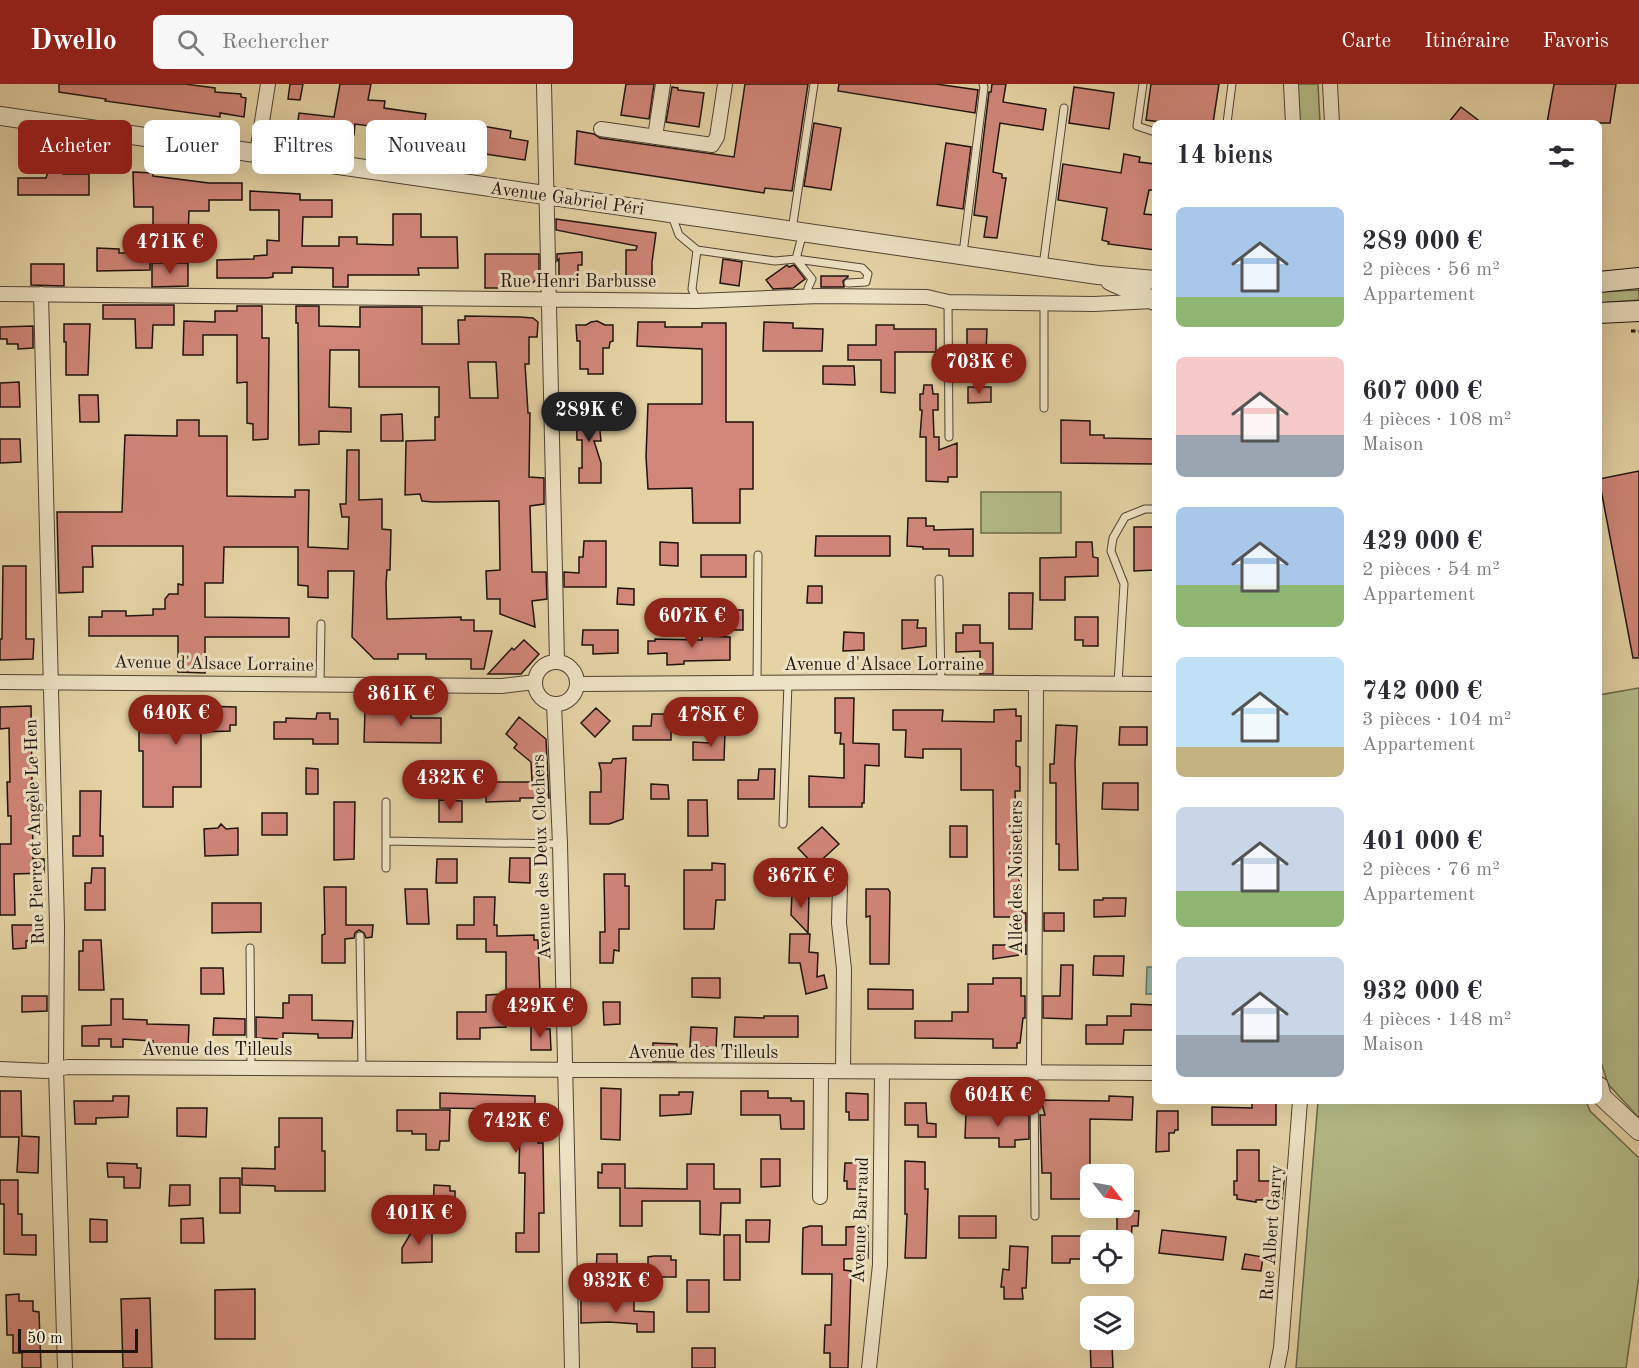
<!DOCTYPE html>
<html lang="fr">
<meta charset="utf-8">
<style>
body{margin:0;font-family:"Old Standard TT",serif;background:#f7f7f7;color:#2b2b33;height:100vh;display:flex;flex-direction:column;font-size:22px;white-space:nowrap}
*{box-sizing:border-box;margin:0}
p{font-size:20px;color:#7c7c81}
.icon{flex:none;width:33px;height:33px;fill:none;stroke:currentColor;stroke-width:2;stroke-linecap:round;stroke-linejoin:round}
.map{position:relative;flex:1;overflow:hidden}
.side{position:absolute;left:1152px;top:36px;width:450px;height:984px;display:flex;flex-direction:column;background:#fff;border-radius:9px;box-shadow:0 6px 24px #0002}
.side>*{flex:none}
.top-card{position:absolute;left:18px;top:36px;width:570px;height:54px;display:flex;gap:12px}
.needle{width:39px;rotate:121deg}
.tools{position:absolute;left:1080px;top:1080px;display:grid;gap:12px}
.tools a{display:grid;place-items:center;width:54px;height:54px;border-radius:9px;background:#fff;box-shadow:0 6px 24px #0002;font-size:30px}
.scale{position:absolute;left:18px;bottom:15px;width:120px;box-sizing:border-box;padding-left:6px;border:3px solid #1e130f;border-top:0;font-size:16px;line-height:21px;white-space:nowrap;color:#1e130f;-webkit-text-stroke:4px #eee2c4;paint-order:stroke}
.price{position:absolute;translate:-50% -51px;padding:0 14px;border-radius:21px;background:#8f2418;color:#fff;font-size:20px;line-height:39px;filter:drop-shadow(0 2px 3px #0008)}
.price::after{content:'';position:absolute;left:50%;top:36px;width:18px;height:14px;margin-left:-9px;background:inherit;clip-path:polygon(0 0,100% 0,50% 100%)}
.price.selected{background:#222;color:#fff}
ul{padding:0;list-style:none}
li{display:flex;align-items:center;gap:18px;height:150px;padding:0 24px}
li span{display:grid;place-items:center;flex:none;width:168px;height:120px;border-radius:9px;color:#555}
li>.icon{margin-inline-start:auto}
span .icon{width:72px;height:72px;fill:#fffc;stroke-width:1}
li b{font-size:26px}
h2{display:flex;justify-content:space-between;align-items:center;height:72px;padding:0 24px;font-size:26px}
.chip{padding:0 21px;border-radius:9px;background:#fff;box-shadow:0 6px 24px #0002;font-size:21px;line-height:54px}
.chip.selected{background:#8f2418;color:#fff}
header{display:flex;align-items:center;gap:36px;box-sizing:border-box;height:84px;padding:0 30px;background:#8f2418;color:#fff}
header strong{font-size:28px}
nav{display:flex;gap:33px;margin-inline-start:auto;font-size:21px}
.search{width:420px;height:54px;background:#f7f7f7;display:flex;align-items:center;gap:15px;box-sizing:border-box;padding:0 21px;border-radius:9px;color:#7c7c81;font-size:22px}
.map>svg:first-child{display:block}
.green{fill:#b4bc87;stroke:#69684b;stroke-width:1.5}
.water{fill:#96b8a6;stroke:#66766a;stroke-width:1.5}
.building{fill:#d18679;stroke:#1e130f;stroke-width:1.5;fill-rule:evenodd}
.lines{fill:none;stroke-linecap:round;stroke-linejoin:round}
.service-casing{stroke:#504334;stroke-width:9}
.minor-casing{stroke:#504334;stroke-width:16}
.tertiary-casing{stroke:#504334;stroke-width:20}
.secondary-casing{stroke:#1e130f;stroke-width:22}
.path{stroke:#1e130f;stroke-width:3;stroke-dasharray:4.5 3;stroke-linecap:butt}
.service{stroke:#eee2c4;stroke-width:7}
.minor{stroke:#eee2c4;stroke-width:14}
.tertiary{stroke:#eee2c4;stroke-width:18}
.secondary{stroke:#eee2c4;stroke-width:20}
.labels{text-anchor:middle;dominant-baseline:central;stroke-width:6;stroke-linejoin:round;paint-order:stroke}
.street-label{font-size:18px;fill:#1e130f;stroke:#eee2c4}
</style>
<header>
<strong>Dwello</strong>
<div class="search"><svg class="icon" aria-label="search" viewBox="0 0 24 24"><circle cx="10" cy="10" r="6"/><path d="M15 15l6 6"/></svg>Rechercher</div>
<nav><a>Carte</a><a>Itinéraire</a><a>Favoris</a></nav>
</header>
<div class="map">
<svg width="1639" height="1284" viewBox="0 0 1639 1284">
<rect width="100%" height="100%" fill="#e5d3a5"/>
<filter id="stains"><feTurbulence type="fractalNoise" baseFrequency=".00333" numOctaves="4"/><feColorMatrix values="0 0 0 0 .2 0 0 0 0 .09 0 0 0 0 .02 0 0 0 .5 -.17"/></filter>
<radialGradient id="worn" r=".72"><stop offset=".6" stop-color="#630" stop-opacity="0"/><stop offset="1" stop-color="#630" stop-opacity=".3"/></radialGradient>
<!-- green -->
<path class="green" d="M1296,0H1318L1320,39H1296Z
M1639,206V216L1599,219V208Z
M981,408H1061V449H981Z
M1639,604V1034L1608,1000L1600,975L1599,611Z
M1318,1017H1586L1590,1027L1639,1074V1192L1626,1284H1296Z"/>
<!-- water -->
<path class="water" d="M1147,883H1155V910H1146Z"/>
<!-- building -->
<path class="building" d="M59,0H185L215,4V8L241,10V13L246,14L244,33L220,29V33L105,17L106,15L59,8Z
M290,0H303L300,16L288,15Z
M340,0H371L368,16L385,17L384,24L426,30L423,49L355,40L354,51L297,43L299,29L334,33Z
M626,0H654L649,35L621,31Z
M745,0H808L792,107L765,104L764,109L575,80L577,47L594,50L600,54L734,73Z
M839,0H936L978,6L975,29L838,7Z
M992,0H1006L1003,18L1046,25L1043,46L1000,39L993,88L1002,90V94H1006L997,154L984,153L987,133L974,131L989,8H991Z
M1151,0H1219L1213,39H1168L1146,36Z
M1554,0H1616L1610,39H1547Z
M672,3L678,4V6L704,9L699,43L666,38Z
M1074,3L1114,9L1109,45L1069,39Z
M1461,23L1482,39H1448Z
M453,37L511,47L510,54L528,57L525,76L479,69V74L433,67L436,50L452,53Z
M814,39L841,44L831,106L804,102Z
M946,59L971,63L963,125L937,121Z
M1124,70L1140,73L1139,78L1155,80L1154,106H1149L1144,130L1155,131V166L1108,160L1109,158L1102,156L1107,124L1058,116L1063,80L1121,89Z
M49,84H63V90H89V111H18V94H46Z
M133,88L153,89V92L209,99H242V116H209V127H189L188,153H153V123H134Z
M250,107L300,110V116H332V133H303L302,162H339V153H357V160L393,161V130H421V153H457L458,184H418L419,191H348V203H333V184L292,183V189H273V193L267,194H217V176L254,175V172L267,171V156L279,157V126H250Z
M556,135L656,149L652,178V204L626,205V166H636L637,162L556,146Z
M97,164L119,165V169H150V186L97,187Z
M582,168V181H578V196H559V175L557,177V170Z
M485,170H539V193L527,204H485Z
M723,175L742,178L739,202L720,199Z
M152,179H188V202L152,203Z
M31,180H64V202L31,201Z
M787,181L789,183L794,181L805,195L793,204L773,205L766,196Z
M821,192H848V193L843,197L844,203H821Z
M103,221H174V241H153L152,264H136L135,235H103Z
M237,222H262V254H269L268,355L253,356V340L247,339V298L237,299V251H203V271H183L184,237L215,238V227H237Z
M296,222H319V242L360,243V223H422V260H459L458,236H465V232L520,233L533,234L538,238L537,253H529V280H525L528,329H530L529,393L544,394V420L530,422L532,488H546L547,515L532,517L535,543L500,530V515H487L486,487L500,486L499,417L433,418L422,417L420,410L405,411L406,357L435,356V333H439V303H359V266H330L329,323L351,324V348L319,347V360L299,361L298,239H296ZM468,278H496L498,314H470Z
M597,237L605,241H613V257L610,258L609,264H603V290H588V285H580V257H577L576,241H586L591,238Z
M638,238H665V243H702V239H726V338H753V405H740V439H693L692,404L648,405L646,373L648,320H702V265L637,262Z
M764,238L793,239V244L823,245L822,267H763Z
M64,240H90L88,291H66V258H64Z
M876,241H894V245H936V268H895V309L881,308V276H848V261H876Z
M33,242V264L18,265V260H7V255H0V243Z
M967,245H987L986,269H967Z
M823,282H854L855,301L823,300Z
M19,298L20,323H0V299Z
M924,301H932L933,310H938V326H933L934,353H939V366L957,359V393H948V398L926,397V353H920L922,326H920V310H923Z
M968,303H991V318L968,319Z
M79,311H98L99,338H80Z
M576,320H597L601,357H594L601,379V399H579V384H582V356H577Z
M402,330L403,357H381V331Z
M177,336H199V352H227V412L295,413V406H309L308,463L348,465L349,433H342L340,420H346L347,366H359V416L382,415V445L391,446L390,486H387L386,500L387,535L461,533V536H474V547H492L484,585H471V575H426V570H398V575H374L352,553L354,487H328V514L308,513V502L298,501V463H224L223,499H205V533L289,534V553H205V589L178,588V552H89V533H102V527H126V532L153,531V525H165V515L169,510H178V500L183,501V462H92L93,483H83V508L59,509L57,428H122L125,351L177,352Z
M1061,336L1090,337V351H1104V354L1155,355V380L1061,379Z
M0,355H20L21,378L0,379Z
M1639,387V574H1633L1599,395Z
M908,434H926V442H934V446L973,445V472H949V465H923V463L907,462Z
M1134,443H1155V486L1134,487Z
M816,452H890V472H815Z
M584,457H606V503H564V488L579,489V473H583Z
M660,458L678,459V482L660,481Z
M1076,458H1092L1093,473L1098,474V492L1065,493V516H1040V474L1076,473Z
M701,471H746V493H701Z
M3,482H26V555H34L33,575L0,576V555H2Z
M808,502H822V519H807Z
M618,504L634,505V521L617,520Z
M1009,509H1033L1032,545H1009Z
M721,526H743V546H721Z
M1075,533H1098V562H1083V556H1075Z
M902,536H918L917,544H926V562L902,565Z
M963,541H980V559H993V590H980V567L956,568V549H963Z
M583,546H618V569L593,570V561H582Z
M844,548L864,549V566L843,567Z
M702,552L730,553V576L684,577V580L667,581V569L648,570V557H655V555L702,556Z
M524,556L539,570L521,590H488L512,564L514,566Z
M835,614H854L853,659L879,660V682L865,681L864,719H862V723H809V692L844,694V660H840L841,649H835Z
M139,619L201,620V622L236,623V641H230V647L201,648V703H173V723H143V667H139Z
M31,622L33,775H44V789L14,790L15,831H0V760H11V732H8L7,698H10L9,644L0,645V623Z
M384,623L411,624V634H441V659L364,658L365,627H383Z
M596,624L610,637L595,653L581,639Z
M1016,625V632H1021V657H1016V682L1020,683V707H1015L1016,735H1020L1019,806H1022V829H1026V847H1018V833H994L993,706H961V665H923V674L905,673L906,646H893V626H943L942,637L994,638V626Z
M317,629H330V635H338V660H313V655H274V638H286V634L316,635Z
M652,630H671V656H633V642H651Z
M519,633L546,655L549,714H520V717L486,718V698H532L531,678L514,664L517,660L506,650Z
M1056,641L1077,642L1075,680L1078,786H1059V760H1056V699H1050V680H1054Z
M1120,643H1147V661H1119Z
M711,648H725L724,676H693V658L710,659Z
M626,674L623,735L609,740H590V708H601V687L599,679H611L613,675Z
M306,684L318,685V710H306Z
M759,685H775L774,715H738V696H758Z
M1103,699H1138V726L1102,725Z
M651,700L668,701L669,715H651Z
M80,707H101L100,752H103V772H73V752H80Z
M439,716L462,717V738H439Z
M688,716H707L708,752H688Z
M334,718H355L354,775L334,776Z
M262,729H287V751H262Z
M221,740L226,745L238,744V771L205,772L204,745L218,744Z
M950,742H967V773H950Z
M822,743L839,760L815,782L798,764Z
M510,774H530V799L509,798Z
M437,775H457V799H436Z
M712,779L725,780V816H716L714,845H684V786H712Z
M92,784H105V826H85V799H91Z
M604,790H625V802H629V845H619V867L614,866L613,879H600V848H605Z
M324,803H346V841H373L372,853L366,854L364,849L359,846L355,849L354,854L345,855V879H322V851L325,850Z
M405,805H427L429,840H407Z
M866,805H888L890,808L889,880H870V832L866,833Z
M792,808L809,809L808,849L791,831Z
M474,813H495L494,841H497V852L534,851V856H538L540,909H531V930L507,931L506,943L480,944V955H457V928H486V911L506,910V868H486V855H457V841H474Z
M1103,814H1126L1125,832L1094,833V816H1103Z
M212,819H261V848L212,849Z
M1044,829H1064V847H1044Z
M12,841H38L37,856L26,857V864L13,865Z
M790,850H810L809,868L818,869L817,893L824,891L827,904L806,910L800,879H789Z
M83,856H101L104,906H79V867H83Z
M993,861H1026V870L993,875Z
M1094,872H1124L1123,892L1093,891Z
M1061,881H1073L1072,935L1043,934V912H1060Z
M201,884H223L224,910H201Z
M692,894H720V914L692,913Z
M993,894H1021V912H1025V934H1023L1020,959H1017V964H993V955L915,954V937H952V928H968V900H993Z
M868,905L913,906V925H868Z
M289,911H312V936L353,937L352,954H318V950L283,949V955L256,954V933L283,934V919H289Z
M22,912H47V927L22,928Z
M111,915H123V935L147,936V940L189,941L188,965H165V963L153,962V957L123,955V963H111V955H99V962H82V942L111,941Z
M603,918H620V940L604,941Z
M1131,920L1155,921V946H1124L1123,960H1086V941H1107V932H1131Z
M764,932H798V953H734L735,933L764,934Z
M214,934L245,935V951H213Z
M531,942H544V945H550L551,966H531Z
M691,943L717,944L716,963H690Z
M653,959L677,960L676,977H653Z
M601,1004L621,1005L620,1056L601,1055Z
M0,1007H21L22,1052L39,1053L38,1089L17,1088L19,1053H0Z
M741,1007H768V1014H791V1017H804V1045H781L780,1031H741Z
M679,1008H693L691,1030L660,1032V1011H679Z
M440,1009L535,1012V1032H538V1059H543L544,1129H539V1168H516V1149H524L525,1089H519L520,1041H517V1034L504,1032V1025L440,1024Z
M846,1009L868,1010V1036H849V1028H846Z
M113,1012H129L128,1033L96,1034V1040H75L74,1017H113Z
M1109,1012L1133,1013L1132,1036L1090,1035V1115H1051V1089H1042L1040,1031H1045L1041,1016L1109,1017Z
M1252,1017L1276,1018V1041H1212V1023L1252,1024Z
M905,1019H926L927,1039L936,1040V1053H918V1041H905Z
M177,1024H207L206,1053L177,1052Z
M397,1026H450L449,1057H440L439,1066H426V1050H412V1047H397Z
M1157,1027H1178V1046H1175L1174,1049H1169V1067L1156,1068Z
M966,1028L988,1029V1031H1029V1055L1015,1056V1063H999V1054H965Z
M279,1034H322V1067H325V1107H275V1102L242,1101V1084L275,1085V1063H279Z
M1237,1066H1259V1097H1284L1282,1115L1256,1116V1118L1237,1115V1111H1234V1097H1237Z
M761,1075H780V1102L761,1103Z
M855,1077H869L868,1105H847V1097H844L845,1079H855Z
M905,1077L925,1078V1105H928L926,1174H905L907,1130H905Z
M107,1079L137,1080V1084H141L140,1104H124V1093H108Z
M602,1080H625V1104L687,1105V1080H714V1105H740V1119H721L720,1151L700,1150V1117H642V1142H620V1104H598V1088L602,1089Z
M220,1094H240V1129H220Z
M0,1096H18V1130H22V1151H36V1171L4,1170V1120H0Z
M170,1101H190V1121L169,1122Z
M434,1101L450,1102V1107H455V1125H450V1131H433Z
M1117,1126L1139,1127L1138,1142H1132L1131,1156H1117Z
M959,1132H996V1154H959Z
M203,1134L204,1159H181V1135Z
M90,1135L107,1136V1158H90Z
M746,1136H770L769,1158H746Z
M415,1142H432V1178L402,1179V1164Z
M810,1142H822V1161H846V1143L868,1142V1174L844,1175V1186L851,1187L848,1284H830V1269H824L825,1241H831L832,1190H802L803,1144Z
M1162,1146L1226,1153L1223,1176L1159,1169Z
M724,1151H740V1196H724Z
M1052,1152H1090V1175H1070V1179H1052Z
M1010,1162L1028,1163L1026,1204H1022L1023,1215H1004V1203H1001L1003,1185L1009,1186Z
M597,1170H617V1188H596Z
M1245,1170L1263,1173L1261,1187L1242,1185Z
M654,1172H671V1176H676V1193H653L654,1190H648V1173Z
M687,1196H709V1228H687Z
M255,1205V1255H215V1206Z
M19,1210V1217H33V1227L39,1228L41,1284H22V1269H13V1251H7L6,1211Z
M150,1214L152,1284H123L121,1215Z
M581,1215L634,1216V1227L654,1228V1248H637V1240L609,1238L581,1239Z
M1090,1256H1103V1260L1112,1261L1113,1284H1091Z
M692,1264H715V1284H692Z"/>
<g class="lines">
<!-- service casing -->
<g class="service-casing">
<path id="service" d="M1143,0L1137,42L1155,48
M1227,39L1232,0
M672,132L679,151L697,166L775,177L796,175L803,148
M792,146L814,0
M697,166L692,205L697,217
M963,169L984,3L983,0
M796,175L862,184L868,190L866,198L848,199
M796,175L812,195L808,204V214
M1043,182L1064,24
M948,218L949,353
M1044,324V219
M939,495L941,599
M320,599L321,540
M757,599L758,471
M1118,599L1124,500L1111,467L1113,454L1125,433L1145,425H1155
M386,718V784
M783,740L788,599
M386,757L560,760
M360,852L362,984
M250,864L251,984
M1034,988L1035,1132"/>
</g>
<!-- minor casing -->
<g class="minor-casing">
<path id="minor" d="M544,0L557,577
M1291,0L1293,39
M1330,0L1332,39
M601,45L712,61L717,53L725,0
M655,53L663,0
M257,69L268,0
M0,210L697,217L819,212L927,213L948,218L1094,220L1153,217
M41,210L57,842L56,985L65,1284
M535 599a21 21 0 1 1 42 0a21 21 0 1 1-42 0Z
M0,598L502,602L535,598
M578,600L904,598L1155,600
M554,620L560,760L572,1284
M840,801L839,839L844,885L843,987
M0,985L46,987L68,983L1155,989
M1034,988L1036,599
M820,1113L821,987
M869,1284L880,1181L882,988
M1277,1284L1281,1264L1300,1017"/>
</g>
<!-- tertiary casing -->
<g class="tertiary-casing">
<path id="tertiary" d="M0,32L1098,191L1155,196
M1110,197L1155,217
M1599,1002L1602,1013L1639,1047"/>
</g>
<!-- secondary casing -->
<g class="secondary-casing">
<path id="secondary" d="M1599,198L1639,194
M1599,229L1639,227"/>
</g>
<!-- path -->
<path class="path" d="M1631,247H1639"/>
<!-- service -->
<use href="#service" class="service"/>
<!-- minor -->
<use href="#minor" class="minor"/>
<!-- tertiary -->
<use href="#tertiary" class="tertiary"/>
<!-- secondary -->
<use href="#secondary" class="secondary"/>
</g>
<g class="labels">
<!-- street labels -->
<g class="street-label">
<text transform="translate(567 115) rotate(8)">Avenue Gabriel Péri</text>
<text x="578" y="198">Rue Henri Barbusse</text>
<text transform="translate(214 580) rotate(1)">Avenue d'Alsace Lorraine</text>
<text x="884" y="581">Avenue d'Alsace Lorraine</text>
<text transform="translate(35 748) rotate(-92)">Rue Pierre et Angèle Le Hen</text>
<text transform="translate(542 773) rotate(-92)">Avenue des Deux Clochers</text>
<text transform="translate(1017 793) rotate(-90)">Allée des Noisetiers</text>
<text x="217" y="966">Avenue des Tilleuls</text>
<text x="703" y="969">Avenue des Tilleuls</text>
<text transform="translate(861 1136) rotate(-88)">Avenue Barraud</text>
<text transform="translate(1272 1149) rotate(-86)">Rue Albert Garry</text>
</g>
</g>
<rect width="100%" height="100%" filter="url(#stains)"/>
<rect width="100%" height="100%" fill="url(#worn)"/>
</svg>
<div class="tools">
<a><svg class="needle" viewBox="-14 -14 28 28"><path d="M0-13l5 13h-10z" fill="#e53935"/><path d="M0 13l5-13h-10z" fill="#7c7c81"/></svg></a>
<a><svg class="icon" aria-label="locate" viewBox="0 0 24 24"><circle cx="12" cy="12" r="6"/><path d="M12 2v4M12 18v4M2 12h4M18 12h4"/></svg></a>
<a><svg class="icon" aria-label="layers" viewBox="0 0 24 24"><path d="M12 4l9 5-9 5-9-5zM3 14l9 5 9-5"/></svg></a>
</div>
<div class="scale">50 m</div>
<b class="price" style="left:170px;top:191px">471K €</b>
<b class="price" style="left:979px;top:311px">703K €</b>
<b class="price selected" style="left:589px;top:359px">289K €</b>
<b class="price" style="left:692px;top:565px">607K €</b>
<b class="price" style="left:401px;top:643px">361K €</b>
<b class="price" style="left:176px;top:662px">640K €</b>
<b class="price" style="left:711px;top:664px">478K €</b>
<b class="price" style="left:450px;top:727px">432K €</b>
<b class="price" style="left:801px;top:825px">367K €</b>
<b class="price" style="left:540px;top:955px">429K €</b>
<b class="price" style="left:998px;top:1044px">604K €</b>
<b class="price" style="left:516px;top:1070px">742K €</b>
<b class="price" style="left:419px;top:1162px">401K €</b>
<b class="price" style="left:616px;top:1230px">932K €</b>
<div class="top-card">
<a class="chip selected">Acheter</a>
<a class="chip">Louer</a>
<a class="chip">Filtres</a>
<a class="chip">Nouveau</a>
</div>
<section class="side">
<h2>14 biens<svg class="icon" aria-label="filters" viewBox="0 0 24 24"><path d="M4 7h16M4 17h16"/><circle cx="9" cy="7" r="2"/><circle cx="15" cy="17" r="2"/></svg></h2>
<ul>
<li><span style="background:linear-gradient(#a9c7e8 75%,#8fb573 0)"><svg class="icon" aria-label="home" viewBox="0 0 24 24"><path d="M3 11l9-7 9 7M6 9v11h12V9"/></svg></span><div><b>289 000 €</b><p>2 pièces · 56 m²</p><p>Appartement</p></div></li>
<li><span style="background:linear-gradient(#f6c9c9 65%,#9aa5b1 0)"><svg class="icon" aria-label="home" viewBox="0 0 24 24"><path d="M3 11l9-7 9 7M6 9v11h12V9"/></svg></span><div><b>607 000 €</b><p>4 pièces · 108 m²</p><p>Maison</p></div></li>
<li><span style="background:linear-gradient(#a9c7e8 65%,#8fb573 0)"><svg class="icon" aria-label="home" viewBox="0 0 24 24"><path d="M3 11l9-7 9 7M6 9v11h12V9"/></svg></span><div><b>429 000 €</b><p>2 pièces · 54 m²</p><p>Appartement</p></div></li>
<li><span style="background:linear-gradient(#bfe0f5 75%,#c2b280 0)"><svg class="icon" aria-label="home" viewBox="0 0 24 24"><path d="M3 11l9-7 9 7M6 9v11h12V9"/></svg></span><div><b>742 000 €</b><p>3 pièces · 104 m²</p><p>Appartement</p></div></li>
<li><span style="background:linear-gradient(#c9d6e8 70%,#8fb573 0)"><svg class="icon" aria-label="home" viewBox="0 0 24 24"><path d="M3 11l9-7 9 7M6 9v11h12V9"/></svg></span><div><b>401 000 €</b><p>2 pièces · 76 m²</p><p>Appartement</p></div></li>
<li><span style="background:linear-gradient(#c9d6e8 65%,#9aa5b1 0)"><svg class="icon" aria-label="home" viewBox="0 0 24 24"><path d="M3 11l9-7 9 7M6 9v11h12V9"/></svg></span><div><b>932 000 €</b><p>4 pièces · 148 m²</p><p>Maison</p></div></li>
</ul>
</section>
</div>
